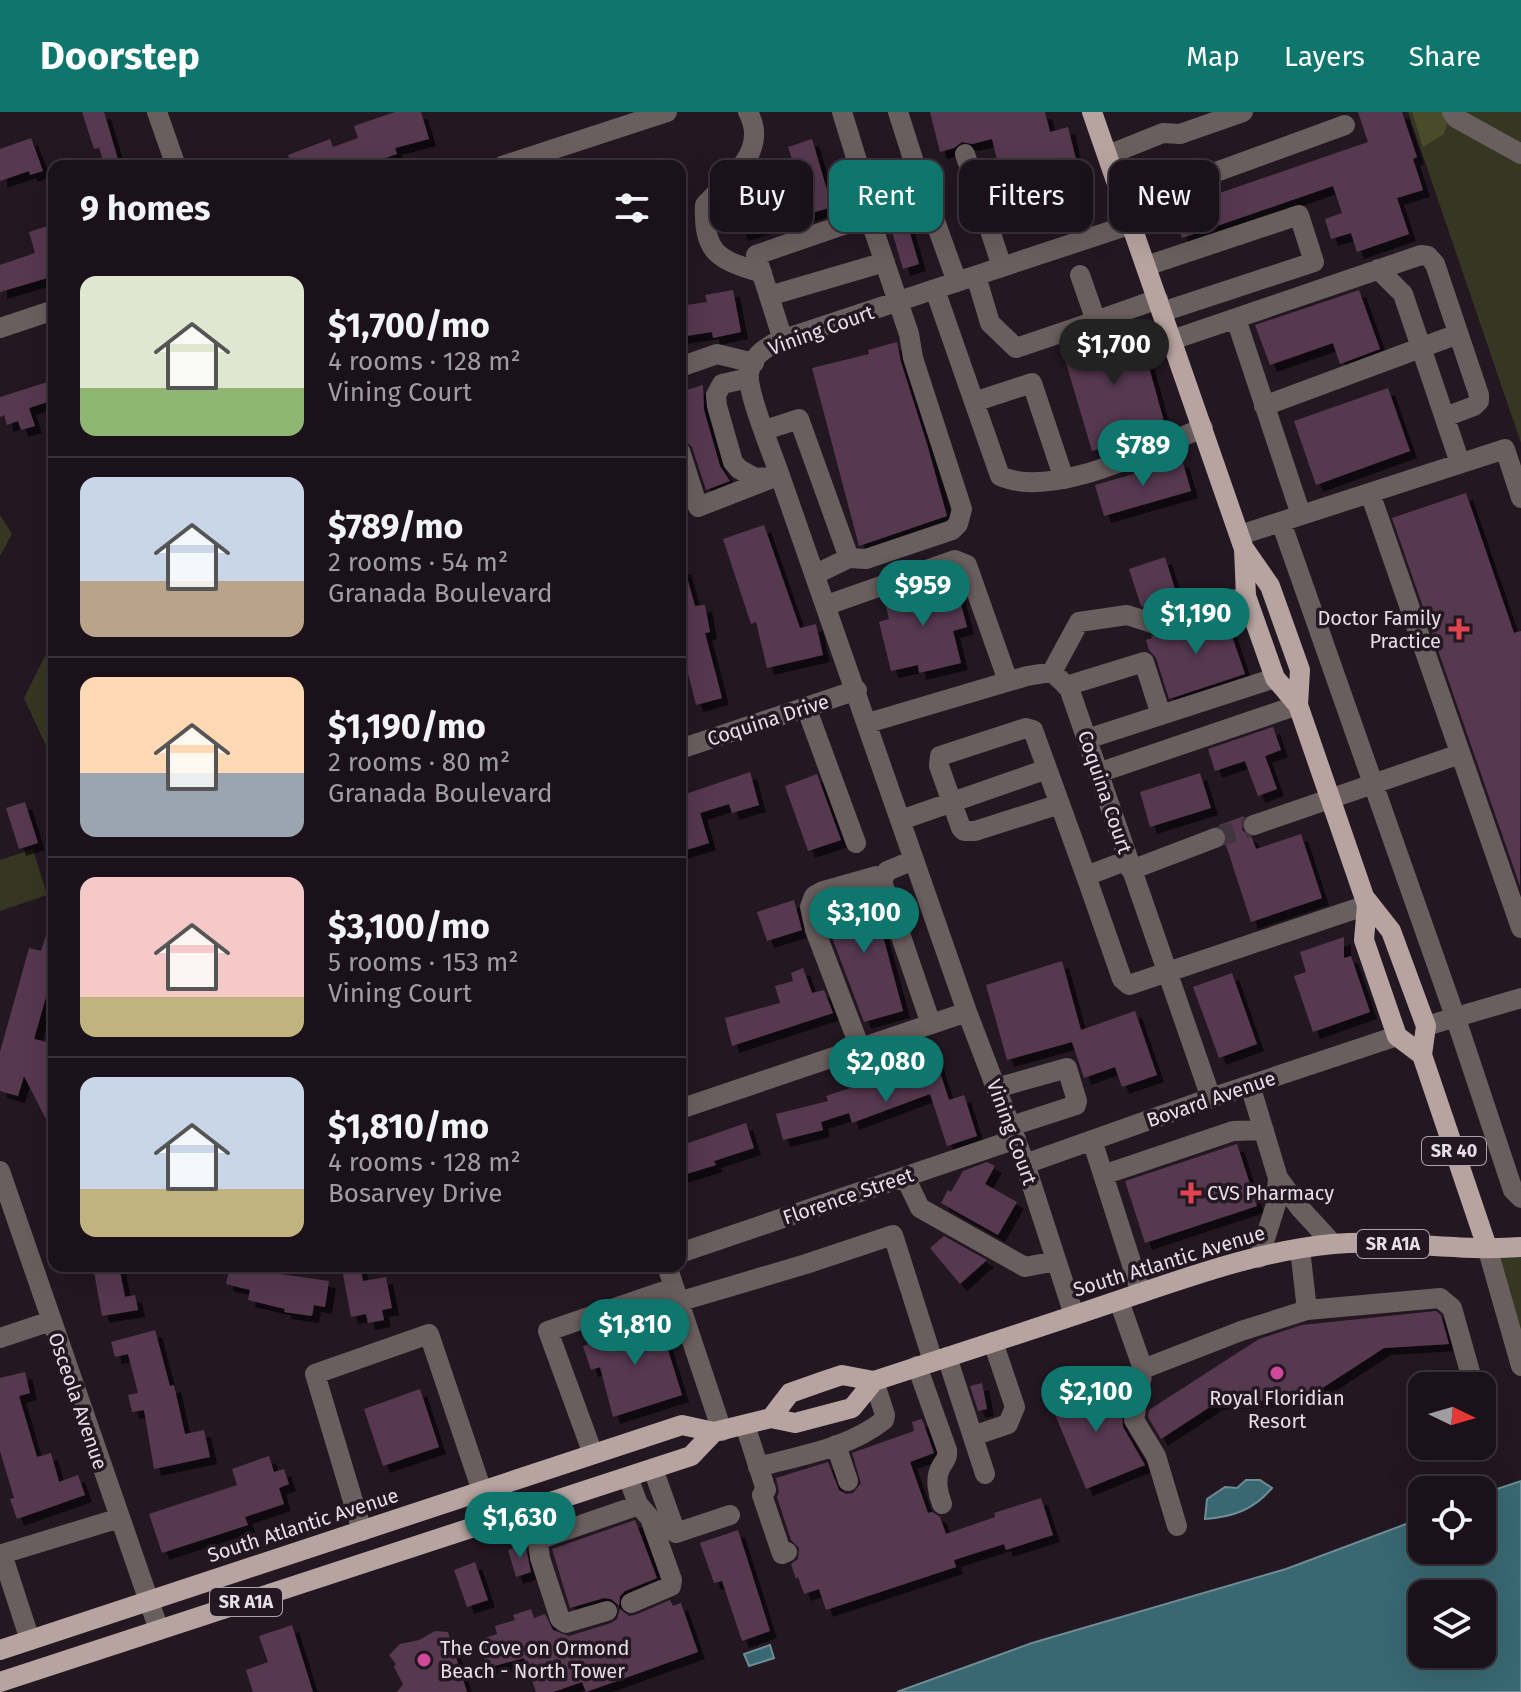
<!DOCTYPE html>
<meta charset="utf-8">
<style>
body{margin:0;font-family:"Fira Sans",sans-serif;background:#231a23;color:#f1f3f6;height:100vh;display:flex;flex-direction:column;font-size:30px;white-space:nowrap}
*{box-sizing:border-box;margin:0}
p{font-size:26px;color:#9f9da2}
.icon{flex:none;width:44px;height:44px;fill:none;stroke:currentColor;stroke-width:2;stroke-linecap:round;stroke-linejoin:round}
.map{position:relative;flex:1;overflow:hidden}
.drawer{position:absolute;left:48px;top:48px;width:638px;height:1112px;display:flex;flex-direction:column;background:#1a111a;border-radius:16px;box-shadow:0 8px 32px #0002,0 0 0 2px #383139}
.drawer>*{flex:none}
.top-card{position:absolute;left:710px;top:48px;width:690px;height:72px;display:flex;gap:16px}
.needle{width:52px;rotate:95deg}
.fabs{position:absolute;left:1408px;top:1260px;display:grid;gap:16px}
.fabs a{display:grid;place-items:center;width:88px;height:88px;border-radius:16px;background:#1a111a;box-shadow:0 8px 32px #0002,0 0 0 2px #383139;font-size:40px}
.price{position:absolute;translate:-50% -68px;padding:0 18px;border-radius:28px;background:#0f766e;color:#fff;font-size:26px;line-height:52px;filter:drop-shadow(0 2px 4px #0008)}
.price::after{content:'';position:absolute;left:50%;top:48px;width:24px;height:18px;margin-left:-12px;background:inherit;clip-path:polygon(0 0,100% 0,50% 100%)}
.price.selected{background:#222;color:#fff}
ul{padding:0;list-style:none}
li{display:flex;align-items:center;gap:24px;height:200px;padding:0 32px}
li+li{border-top:2px solid #383139}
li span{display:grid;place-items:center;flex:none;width:224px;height:160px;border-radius:16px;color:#555}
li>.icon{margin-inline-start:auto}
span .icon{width:96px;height:96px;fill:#fffc;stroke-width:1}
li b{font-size:34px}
h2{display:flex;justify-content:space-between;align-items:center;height:96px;padding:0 32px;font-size:34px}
.tag{padding:0 28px;border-radius:16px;background:#1a111a;box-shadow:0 8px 32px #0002,0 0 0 2px #383139;font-size:28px;line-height:72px}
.tag.selected{background:#0f766e;color:#fff}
header{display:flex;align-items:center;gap:48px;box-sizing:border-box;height:112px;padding:0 40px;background:#0f766e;color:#fff}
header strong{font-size:38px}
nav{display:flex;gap:44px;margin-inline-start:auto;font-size:28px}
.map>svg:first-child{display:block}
.green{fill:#363722}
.forest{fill:#4a4b28}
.water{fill:#396872;stroke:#6d8c95;stroke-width:2;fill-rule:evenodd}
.building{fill:#57394f;filter:url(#shadow)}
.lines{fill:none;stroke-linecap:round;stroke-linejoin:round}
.minor-tunnel{stroke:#40353f;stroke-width:20;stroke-dasharray:20 10;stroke-linecap:butt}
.minor{stroke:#695f5e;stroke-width:20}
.major{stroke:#b7a4a1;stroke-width:20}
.health-dot{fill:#e0444e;stroke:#231722;stroke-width:3}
.hotel-dot{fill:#d1479c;stroke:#231722;stroke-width:3}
.labels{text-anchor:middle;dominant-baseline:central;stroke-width:7;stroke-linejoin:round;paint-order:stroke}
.shield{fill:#231722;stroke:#aca3ab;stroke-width:2}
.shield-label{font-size:18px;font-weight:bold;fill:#e7dfe6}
.street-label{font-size:20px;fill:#e7dfe6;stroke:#231722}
.poi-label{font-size:20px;fill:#e7dfe6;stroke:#231722;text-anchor:start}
</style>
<header>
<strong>Doorstep</strong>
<nav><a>Map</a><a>Layers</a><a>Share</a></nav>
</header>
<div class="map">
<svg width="1521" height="1580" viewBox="0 0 1521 1580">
<defs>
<filter id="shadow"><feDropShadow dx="7" dy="7" stdDeviation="0" flood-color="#0009"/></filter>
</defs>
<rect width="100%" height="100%" fill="#231722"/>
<!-- green -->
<path class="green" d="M1408,0H1521V331Z
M0,403L12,422L0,444Z
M54,526V651L24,586Z
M33,737L47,783L0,799V748Z
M1487,1135H1521V1254Z"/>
<!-- forest -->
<path class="forest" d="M1412,0H1450L1444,22L1423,35Z"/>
<!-- water -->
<path class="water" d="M1246,1368H1260L1272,1376C1254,1398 1232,1405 1205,1407L1207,1387L1225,1375L1237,1376Z
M1521,1369V1580H897L1032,1531L1286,1457L1422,1406V1438H1482V1382ZM1422,1482H1482V1542H1422Z
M770,1533L774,1546L749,1554L744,1542Z"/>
<!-- building -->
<path class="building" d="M82,0H104L120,54H105L99,36L94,37Z
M395,0H421L429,27L395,36L397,42L362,54H292L288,43L330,27L333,35L358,26L354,14Z
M930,0H1045L1050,20L1068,15L1088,96L1013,114L992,27L972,32L962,30L954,36L940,40Z
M1358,0H1402L1417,45L1413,47L1423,78L1397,86L1409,122L1357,140L1351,121L1331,127L1325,107L1342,101L1333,74L1182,126L1173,97L1368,30Z
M31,26L43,59L30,63L29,59L0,69V37Z
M812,27L832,95L741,122L735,103L777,90L768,60L794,53L788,35Z
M907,111L919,152L903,157L891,116Z
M54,112V164L0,180V153L35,141L29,120Z
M733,178L741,220L713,226L712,220L680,225V194L707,190L705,183Z
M1359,178L1380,237L1340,252L1333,231L1270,253L1255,213Z
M1137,212L1166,317L1092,339L1061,234Z
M897,230L901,250L927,332L947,404L859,434L812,256L869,242L868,238Z
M54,268V288L29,296L35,314L21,318L18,309L7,313L4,303L0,305V285Z
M703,273L704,298L720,354L730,369L706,378L692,335L683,327L680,315V280Z
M1388,276L1410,339L1316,373L1294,309Z
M1182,348L1191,379L1104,404L1095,373Z
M1466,381L1514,521L1521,519L1520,774L1392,406Z
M764,413L800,516L816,512L823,543L767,556L756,510L751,512L723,427Z
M1165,445L1179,490L1152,497L1141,494L1129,457Z
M684,455L695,494L705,493L710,520L705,521L722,586L696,593L683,541L680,542V456Z
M943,466L948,484L958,481L967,515L953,519L961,551L919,561L918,553L891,559L879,510L889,507L884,487Z
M1225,504L1245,562L1169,587L1156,546L1149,538L1146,528L1152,526L1151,524Z
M1273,615L1281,638L1265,644L1277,677L1258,684L1245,649L1215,659L1208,637Z
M750,660L759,693L732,701L729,692L700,701L709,731L680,740V684Z
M1200,661L1211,696L1150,715L1140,680Z
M817,662L841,728L808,739L785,674Z
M25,690L38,731L19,737L6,696Z
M1244,704L1242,718L1252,726L1256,737L1301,722L1322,786L1251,810L1226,733L1227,722L1219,713Z
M871,779L903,899L864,910L830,820L824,796L828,791Z
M794,788L802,818L767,829L757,800Z
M51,808H54V857L34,927L54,932V1023L24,964L18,984L0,979V940L29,836L41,839Z
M1344,825V846L1351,844L1370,900L1313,920L1294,864L1306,860L1300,840Z
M1062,849L1081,918L1135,899L1157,963L1122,975L1115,955L1084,966L1072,930L1007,948L986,873Z
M803,856L812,881L824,878L833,901L732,934L725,906L780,891L775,874L793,869L791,861Z
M1232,861L1257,932L1219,946L1193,875Z
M936,948L949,988L964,983L977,1024L947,1034L930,982L852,1011L849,1001L821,1010L823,1018L783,1028L776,1002L828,989L826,984Z
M746,1011L754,1036L714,1049L716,1053L680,1064V1034Z
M1237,1032L1257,1094L1145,1131L1125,1069Z
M987,1050L995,1054L985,1072L1017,1090L998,1123L941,1091L948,1078L951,1080L963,1059Z
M944,1124L987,1148L960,1172L930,1136Z
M93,1154H119L125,1185L135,1183L138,1198L102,1204Z
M230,1154H255L274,1159L273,1161L329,1169L325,1195L314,1193L312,1204L284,1200L285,1197L248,1188L250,1178L226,1172Z
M360,1154L363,1169L386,1165L392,1196L382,1198L384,1208L368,1211L366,1202L351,1205L342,1157Z
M1436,1199L1441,1203L1449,1232L1384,1236L1307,1286L1216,1291L1161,1327L1148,1305L1149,1298L1259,1227L1302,1213Z
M658,1206L682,1283L613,1305L600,1255L591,1258L583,1234L595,1230L594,1226Z
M155,1218L170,1274L174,1273L185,1322L204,1318L210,1345L154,1357L144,1298L132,1300L128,1283L138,1281L128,1242L115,1245L111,1230Z
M25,1260L30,1281L19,1284L37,1345L51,1341L59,1370L78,1363L85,1383L17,1407L10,1387L14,1386L0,1339V1266Z
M1096,1269L1099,1278L1110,1273L1122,1303L1123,1315L1145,1353L1086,1377L1049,1288Z
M982,1271L987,1297L978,1299L970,1274Z
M420,1277L439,1335L383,1354L364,1297Z
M922,1307L934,1341L910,1350L928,1401L932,1400L940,1405L946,1422L995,1405L994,1401L1041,1386L1053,1423L1006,1438L1004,1432L954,1448L956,1455L826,1498L819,1477L804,1482L798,1465L796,1467L791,1452L798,1447L799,1436L791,1428L777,1385L779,1380L776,1366L828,1350L839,1378L846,1382L853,1381L861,1371L852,1341L914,1319L912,1310Z
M269,1344L274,1360L284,1357L289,1372L279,1376L284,1392L245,1405L248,1413L162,1441L149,1402L237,1373L232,1357Z
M635,1408L657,1466L625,1479L620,1484L619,1494L611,1487L604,1486L570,1496L552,1437Z
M738,1418L770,1519L742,1529L722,1469L714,1471L700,1431Z
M525,1432L531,1460L516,1465L508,1438Z
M475,1450L488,1488L467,1495L454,1458Z
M670,1488L673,1494L681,1491L698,1540L586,1580L582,1570L553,1580H536L524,1546L487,1556L478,1528L497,1522L495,1514L515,1508L513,1503L531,1497L534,1506L545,1502L553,1518L569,1524L611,1511L617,1507L620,1497L629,1504L635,1503Z
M292,1513L313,1580H253L246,1558L268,1550L259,1524Z
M435,1519L448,1520L467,1580H397L403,1572L394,1555L396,1552L389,1543L400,1532L419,1528Z"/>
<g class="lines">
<!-- minor-tunnel -->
<path class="minor-tunnel" d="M1215,726L1254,713"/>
<!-- minor -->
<path class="minor" d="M157,0L176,54
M748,0C770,40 728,67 705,93C703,143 720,148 762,161
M842,0L862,65
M898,0L921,72
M1452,0L1456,6L1521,42
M965,42L1002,155
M1108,43L1163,21L1180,22L1243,0
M502,54L667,0
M926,84L957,170
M1125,93L1345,13
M1146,154L1299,103L1314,150L1162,200
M1378,157L1403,182L1460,351
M1080,163L1096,209L1158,187
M976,164L990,211L1016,236L1096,209
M935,178L1000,364C1053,388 1150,337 1203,316
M769,184L885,150
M1236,207L1301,403
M0,216L54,198
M783,228L756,143L869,104L909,222L913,246L962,397L958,412L952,418L866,447L849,446L816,462
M1172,228L1421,143L1428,144L1435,152L1479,283V289L1474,294L1445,305
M680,255L717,242L754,251
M749,266L722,272L716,283L717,294L733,350L739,357L755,366L780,364
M974,290L1032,271L1064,367
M1264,294L1458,222
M765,318L799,307L849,446
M680,339L698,395L770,367
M1370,381L1521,816
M1281,410L1456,907L1513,1078L1521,1086
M1240,423L1505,337L1521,386
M827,493L955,448L967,453L1008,569
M1052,560L1079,510L1127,503L1152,511L1246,484
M1066,574L1144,550L1161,603
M806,595L856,731
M868,611L1027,564L1052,560L1069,576L1211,986
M1087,627L1275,566
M680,637L857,578
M1098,661L1298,593
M1060,692L975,719H964L961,716L939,654L940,644L1026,616L1033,618L1086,764L1128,748
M901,708L1047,657
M1254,713L1460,642
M914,748L887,759L882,769L931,912
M1131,758L1215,726
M1086,764L1122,867L1129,873L1367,793
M1426,914L1521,886
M860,936L815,818L810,795L814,784L823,779L876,764L882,769
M1250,973L1278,1066
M996,976L1067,956L1077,989L1076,993L1011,1014
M680,997L967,900
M1092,1028L1141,1181
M1025,1052L1211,986L1397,924
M0,1059L159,1518
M1103,1063L1233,1019L1264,1018
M905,1065L920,1096L1025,1155L1056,1149
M1487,1135L1521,1254
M1300,1137L1307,1198L1440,1186L1452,1196L1474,1274
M680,1141L1016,1027
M1259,1146L1276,1092L1278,1066L1300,1096L1333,1132
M667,1154L722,1319
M1119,1189L1143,1257L1134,1308L1156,1344L1177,1414
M678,1190L806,1152L893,1123L933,1249
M1074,1203L1025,1052L967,900L780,364C773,343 746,279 749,261C752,244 764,237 778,229L1132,112
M0,1226L51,1209
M947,1245L985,1362
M917,1254L947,1338C948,1348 944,1348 940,1357C935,1367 938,1382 942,1392
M1143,1257L1241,1219L1307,1198
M745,1313L766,1378L762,1383L782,1442L787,1440
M973,1324L1008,1312L1015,1295L993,1230
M836,1333L848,1369
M593,1342L548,1219L673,1176
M758,1355C802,1343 849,1336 884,1308L885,1303L874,1269
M653,1357L676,1421L730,1403
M628,1365L638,1392L650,1406L672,1468L671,1474L631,1491
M526,1398L537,1423L540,1446L560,1507L566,1511L607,1499
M362,1419L315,1262L429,1222L482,1379
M537,1428L639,1393
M30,1528L2,1442L120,1406"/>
<!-- major -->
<path class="major" d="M1092,0L1244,437L1246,484L1275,566L1298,593
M1245,438L1270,474L1300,558L1298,593L1367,793L1364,828L1397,924L1422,943
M1365,786L1391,819L1426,914L1422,943L1487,1135
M771,1306L790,1281L824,1269L842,1263L874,1269C953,1243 1032,1218 1111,1191C1183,1167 1257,1139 1333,1132C1396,1127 1458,1140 1521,1135
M0,1538L682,1313L714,1320L771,1306L795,1311L852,1296L874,1269
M0,1570L691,1344L714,1320"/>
</g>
<!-- markers -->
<g class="health-dot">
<path d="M1455 505h8v8h8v8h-8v8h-8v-8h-8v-8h8z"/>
<path d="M1187 1069h8v8h8v8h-8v8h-8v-8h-8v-8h8z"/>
</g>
<g class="hotel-dot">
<circle cx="1277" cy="1261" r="8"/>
<circle cx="424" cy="1548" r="8"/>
</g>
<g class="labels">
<!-- shield labels -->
<g class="shield">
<rect x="1422" y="1025" width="64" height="28" rx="6"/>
<rect x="1357" y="1118" width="72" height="28" rx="6"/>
<rect x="210" y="1476" width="72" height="28" rx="6"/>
</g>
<g class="shield-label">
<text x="1454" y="1039">SR 40</text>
<text x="1393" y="1132">SR A1A</text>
<text x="246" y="1490">SR A1A</text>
</g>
<!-- street labels -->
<g class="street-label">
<text transform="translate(821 218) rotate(-20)">Vining Court</text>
<text transform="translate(768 608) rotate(-18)">Coquina Drive</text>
<text transform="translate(1105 680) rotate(71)">Coquina Court</text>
<text transform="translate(1211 987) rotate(-19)">Bovard Avenue</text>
<text transform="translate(1012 1020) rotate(70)">Vining Court</text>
<text transform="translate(848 1084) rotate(-19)">Florence Street</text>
<text transform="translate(1169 1149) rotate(-17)">South Atlantic Avenue</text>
<text transform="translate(78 1289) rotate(71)">Osceola Avenue</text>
<text transform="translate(303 1413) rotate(-18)">South Atlantic Avenue</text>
</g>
<!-- poi labels -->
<g class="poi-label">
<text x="1441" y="506" text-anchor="end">Doctor Family<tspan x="1441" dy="23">Practice</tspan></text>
<text x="1207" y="1081">CVS Pharmacy</text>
<text x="1277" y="1286" text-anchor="middle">Royal Floridian<tspan x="1277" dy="23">Resort</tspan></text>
<text x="440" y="1536">The Cove on Ormond<tspan x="440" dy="23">Beach - North Tower</tspan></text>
</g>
</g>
</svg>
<div class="fabs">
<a><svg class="needle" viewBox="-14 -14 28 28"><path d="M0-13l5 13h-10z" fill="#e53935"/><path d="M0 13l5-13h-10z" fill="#9f9da2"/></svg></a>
<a><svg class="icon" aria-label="locate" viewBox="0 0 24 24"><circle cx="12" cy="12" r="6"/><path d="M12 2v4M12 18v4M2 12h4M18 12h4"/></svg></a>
<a><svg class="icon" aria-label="layers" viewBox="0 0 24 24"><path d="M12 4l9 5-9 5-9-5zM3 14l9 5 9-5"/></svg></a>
</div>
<b class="price selected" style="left:1114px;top:275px">$1,700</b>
<b class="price" style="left:1143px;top:376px">$789</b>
<b class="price" style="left:923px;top:516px">$959</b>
<b class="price" style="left:1196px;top:544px">$1,190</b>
<b class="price" style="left:864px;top:843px">$3,100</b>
<b class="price" style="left:886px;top:992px">$2,080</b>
<b class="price" style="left:635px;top:1255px">$1,810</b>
<b class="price" style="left:1096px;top:1322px">$2,100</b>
<b class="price" style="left:520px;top:1448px">$1,630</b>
<div class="top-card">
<a class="tag">Buy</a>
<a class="tag selected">Rent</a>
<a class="tag">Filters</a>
<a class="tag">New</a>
</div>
<section class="drawer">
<h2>9 homes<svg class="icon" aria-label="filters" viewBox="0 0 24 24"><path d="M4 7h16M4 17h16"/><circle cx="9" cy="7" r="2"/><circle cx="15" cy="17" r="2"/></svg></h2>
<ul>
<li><span style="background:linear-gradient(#dfe7d0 70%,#8fb573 0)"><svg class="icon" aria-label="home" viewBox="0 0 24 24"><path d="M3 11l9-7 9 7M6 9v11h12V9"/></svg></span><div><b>$1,700/mo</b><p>4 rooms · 128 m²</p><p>Vining Court</p></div></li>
<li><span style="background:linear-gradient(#c9d6e8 65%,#b9a48a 0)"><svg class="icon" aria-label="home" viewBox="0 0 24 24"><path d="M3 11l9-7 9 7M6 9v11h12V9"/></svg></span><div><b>$789/mo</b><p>2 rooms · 54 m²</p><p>Granada Boulevard</p></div></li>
<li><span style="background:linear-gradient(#ffd9b3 60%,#9aa5b1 0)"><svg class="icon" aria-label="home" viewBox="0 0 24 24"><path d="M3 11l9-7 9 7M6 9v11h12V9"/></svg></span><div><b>$1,190/mo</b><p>2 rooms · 80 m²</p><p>Granada Boulevard</p></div></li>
<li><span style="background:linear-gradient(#f6c9c9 75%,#c2b280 0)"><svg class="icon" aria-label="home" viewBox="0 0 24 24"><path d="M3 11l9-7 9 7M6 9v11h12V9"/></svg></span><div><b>$3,100/mo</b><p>5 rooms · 153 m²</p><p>Vining Court</p></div></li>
<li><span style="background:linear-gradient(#c9d6e8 70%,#c2b280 0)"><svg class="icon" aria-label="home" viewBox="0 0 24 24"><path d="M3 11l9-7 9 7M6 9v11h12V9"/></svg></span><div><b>$1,810/mo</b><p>4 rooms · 128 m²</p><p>Bosarvey Drive</p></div></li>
</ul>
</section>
</div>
